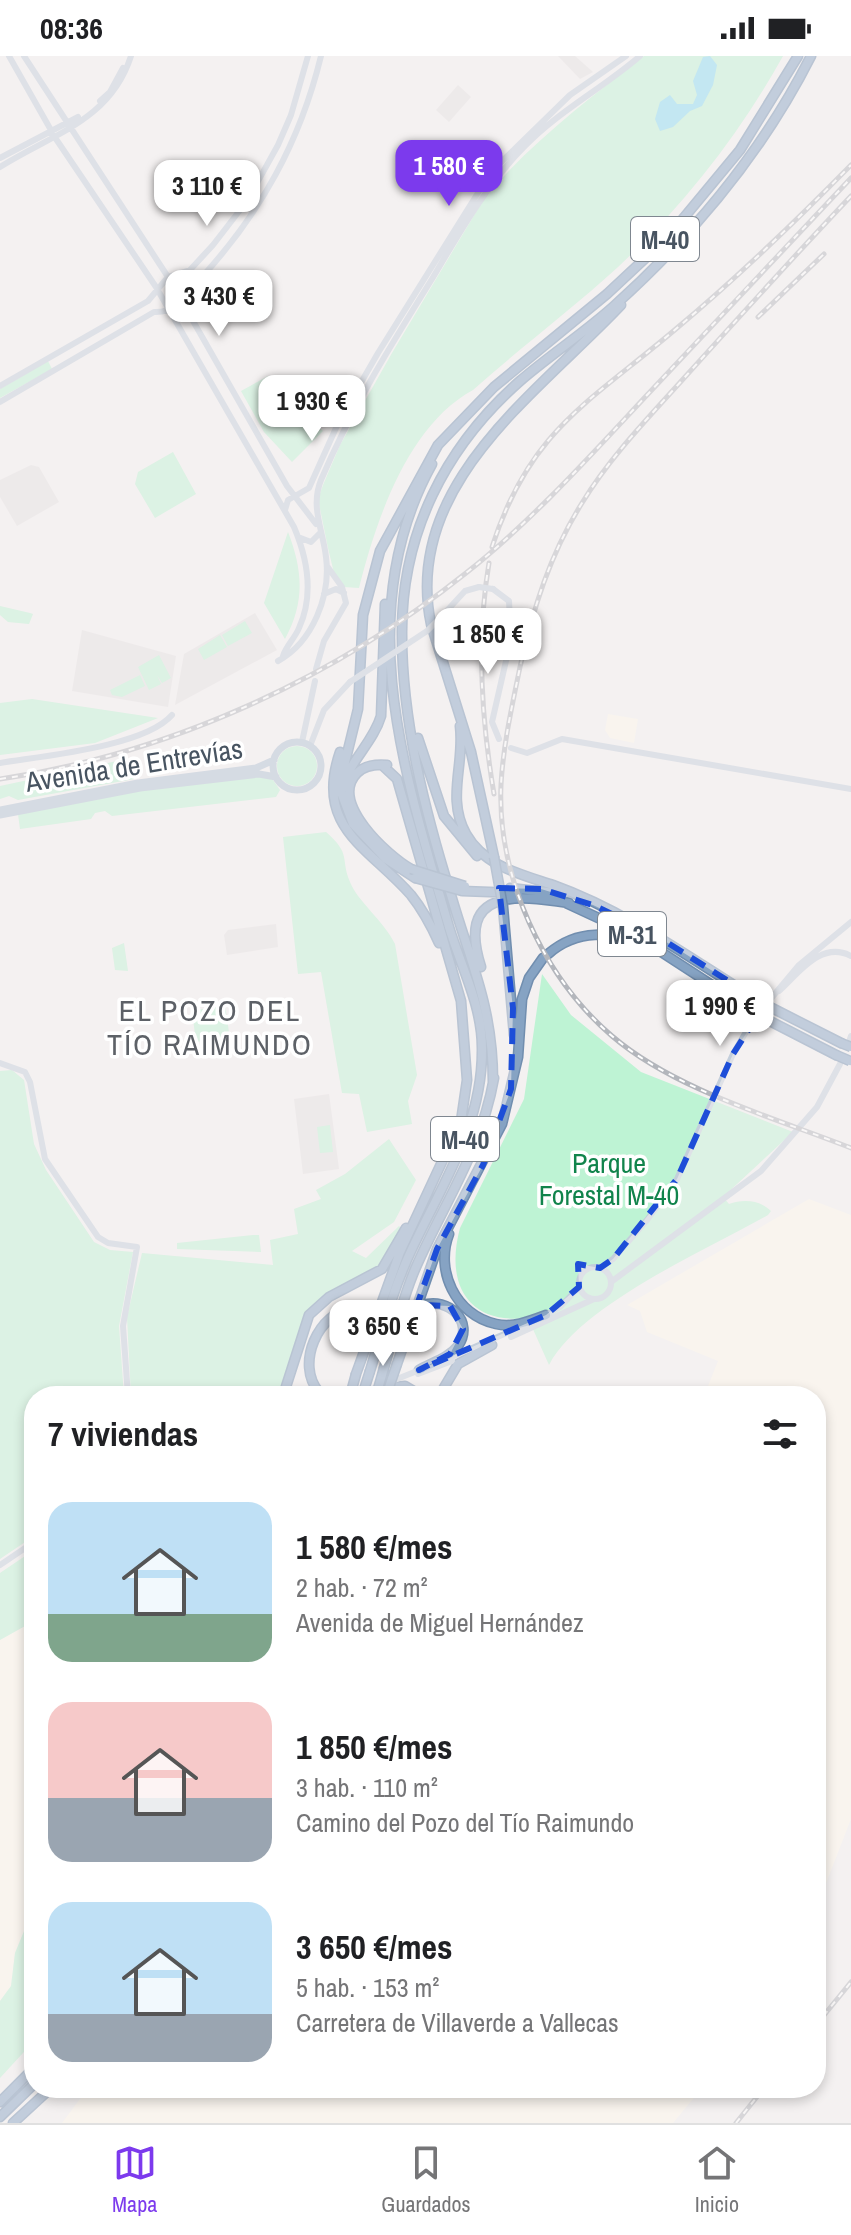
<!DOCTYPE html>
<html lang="es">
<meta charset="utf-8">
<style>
body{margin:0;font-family:"Archivo Narrow",sans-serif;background:#f2f2f2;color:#202124;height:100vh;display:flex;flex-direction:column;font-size:30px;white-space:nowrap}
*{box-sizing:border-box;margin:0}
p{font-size:26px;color:#757577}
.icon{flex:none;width:44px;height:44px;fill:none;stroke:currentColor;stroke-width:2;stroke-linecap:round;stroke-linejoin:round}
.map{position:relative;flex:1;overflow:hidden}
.drawer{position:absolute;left:24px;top:1330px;width:802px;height:712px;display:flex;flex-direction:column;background:#fff;border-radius:32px;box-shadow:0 4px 12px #0003}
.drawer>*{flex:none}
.price{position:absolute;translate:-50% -68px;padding:0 18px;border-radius:16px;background:#fff;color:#222;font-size:26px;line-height:52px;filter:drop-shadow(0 2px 4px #0008)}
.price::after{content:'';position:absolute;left:50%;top:48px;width:24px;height:18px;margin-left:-12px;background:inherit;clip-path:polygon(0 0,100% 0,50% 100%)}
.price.on{background:#7c3aed;color:#fff}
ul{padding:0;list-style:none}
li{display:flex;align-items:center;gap:24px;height:200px;padding:0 24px}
li span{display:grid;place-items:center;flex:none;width:224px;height:160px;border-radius:24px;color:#555}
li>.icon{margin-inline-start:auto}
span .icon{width:96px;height:96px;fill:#fffc;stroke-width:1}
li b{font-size:34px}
h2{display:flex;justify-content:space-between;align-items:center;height:96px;padding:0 24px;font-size:34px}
.status{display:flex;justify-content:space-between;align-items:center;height:56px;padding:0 40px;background:#fff;direction:ltr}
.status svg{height:22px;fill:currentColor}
.tab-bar{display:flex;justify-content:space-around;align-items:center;height:112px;border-top:2px solid #e0e0e0;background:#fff;font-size:22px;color:#757577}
.tab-bar a{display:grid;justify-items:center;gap:4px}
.tab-bar .on{color:#7c3aed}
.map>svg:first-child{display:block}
.commercial{fill:#fef9ec}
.education{fill:#e5e2e3}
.green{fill:#bef3d4}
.water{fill:#88dbf3}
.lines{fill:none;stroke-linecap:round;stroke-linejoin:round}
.highway-casing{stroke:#718eaf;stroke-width:11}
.secondary{stroke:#c3cedb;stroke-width:6}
.primary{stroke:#b0c0d2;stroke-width:7}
.highway{stroke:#86a3c3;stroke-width:8}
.rail-casing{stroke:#b3b6bc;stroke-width:5}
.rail{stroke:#fff;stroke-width:2;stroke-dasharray:6;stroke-linecap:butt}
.highway-bridge-casing{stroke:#718eaf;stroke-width:11;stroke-linecap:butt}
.secondary-bridge{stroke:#c3cedb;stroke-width:6}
.highway-bridge{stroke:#86a3c3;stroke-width:8}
.marked{fill:none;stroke:#1d4ed8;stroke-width:6;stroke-dasharray:16 10;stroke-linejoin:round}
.labels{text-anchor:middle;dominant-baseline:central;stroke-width:7;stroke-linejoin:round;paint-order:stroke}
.shield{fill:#fff;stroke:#7f8790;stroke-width:2}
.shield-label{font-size:26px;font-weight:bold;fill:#485461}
.street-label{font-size:28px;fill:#485461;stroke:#fff}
.park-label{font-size:28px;fill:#11844c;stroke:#fff}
.neighbourhood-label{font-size:30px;letter-spacing:2px;fill:#5d6167;stroke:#fff}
</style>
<div class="status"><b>08:36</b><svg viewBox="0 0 49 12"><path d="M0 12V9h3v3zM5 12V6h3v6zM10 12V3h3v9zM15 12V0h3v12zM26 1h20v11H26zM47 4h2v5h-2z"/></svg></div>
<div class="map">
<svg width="851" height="2067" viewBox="0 0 851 2067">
<rect width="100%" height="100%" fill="#f4f1f1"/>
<!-- commercial -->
<path class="commercial" d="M608,658L638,663L634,687L610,682L605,674Z
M809,1143L851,1159V1763L816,1853V1340H704L718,1305L647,1276L640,1255L627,1249Z
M34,1565V1851L15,1897L11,1930L0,1945V1584Z
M88,2032H702L673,2067H62Z"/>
<!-- education -->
<path class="education" d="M558,0H575L593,16L580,23Z
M458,29L471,41L449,66L436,54Z
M31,409L39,411L59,446L17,470L0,441V424Z
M255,557L277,594L175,649L184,598Z
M82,574L176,600L168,651L72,635Z
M276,868L278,891L227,899L224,879L228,874Z
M329,1038L339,1113L303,1118L294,1043Z"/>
<!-- green -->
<path class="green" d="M644,0H783C739,79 684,149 618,211C571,254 520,292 473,334C408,369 376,464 359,532L344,531L334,517L328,492L318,443L323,429L340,389L392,297L485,141C532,86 587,44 644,0Z
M180,107L188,117L166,134L158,123Z
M48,305L52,313L0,342V333Z
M268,320C282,343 304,356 323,375L292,406L264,376L241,335Z
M173,396L196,438L155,462L135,428L138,416Z
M288,476C303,515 305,546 285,583L264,547Z
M0,550L30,557L33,558L29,568L8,566L0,559Z
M245,565L252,577L228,590L222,579Z
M220,579L227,591L204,604L198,593Z
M159,599L171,622L162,627L157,619L161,628L149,634L138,611Z
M140,619L145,630L122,641L112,639L110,634Z
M32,643L158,662L95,687L0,699V647Z
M277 710a20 20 0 1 1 40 0a20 20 0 1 1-40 0Z
M117,705L134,723L18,744L9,740L0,743V730Z
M263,720L273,724L280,734L276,741L112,760L105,755L95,757L91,763L20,773L18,758L128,736Z
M326,776C352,799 340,802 350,826C358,846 384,865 395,888L417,1019L408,1045L412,1068L367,1076L359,1038L342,1037L321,916L298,918L283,781Z
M124,887L128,915L115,914L112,892Z
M542,918L571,959L641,1016L793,1076L723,1141L729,1148C743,1143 760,1144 771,1155L768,1159C706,1194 580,1249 549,1309L528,1262C467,1269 445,1227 460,1172L524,1043Z
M225,949L230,983L196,986L192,955Z
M12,1014L24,1024L34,1088L46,1114L94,1186L110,1194L133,1196L119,1270L124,1340H34V1480L0,1503V1015Z
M330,1069L333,1096L320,1097L317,1071Z
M389,1083L416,1124L394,1166L352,1195L366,1202L399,1170L402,1173L376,1213L326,1238L304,1260L279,1340H131L127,1261L142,1197L273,1209L270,1184L298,1178L294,1153L321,1143L316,1134L345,1118Z
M253,1179H259L261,1196L177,1193V1187Z
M34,1494V1565L0,1584V1517Z
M34,1851V1985L0,2022V1945L11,1930L15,1897Z"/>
<!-- water -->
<path class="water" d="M710,0L717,9L713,29L702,50L690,55L673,71L660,75L655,63L660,46L670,39L677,48H693L697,39L693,25L703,1Z"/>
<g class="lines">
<!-- highway casing -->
<g class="highway-casing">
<path id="highway" d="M460,670C465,708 446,742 466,778C484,810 520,818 553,829C628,856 691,903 759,945
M418,682L444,760L477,800
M340,696C314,772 369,791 411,839C423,854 431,869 439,887
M387,709C376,708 365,709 357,717C328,746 388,800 411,813
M343,732C349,705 373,687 381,660L385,548
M494,801L471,696L431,568C402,429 538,337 621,249
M415,822L386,803L353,768L339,731L358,653L363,559L380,495L438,389L494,331L607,238L667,182L740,94L798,0
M510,832L564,838
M462,835L518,837
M566,847L635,879L752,955
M503,851L514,979
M548,898C577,873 612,874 645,892
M481,911C456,832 516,839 569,847
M772,952L841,987
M764,962L836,999
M493,1026C493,951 471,908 451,839C425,756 402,665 402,579C401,478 445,391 520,325C550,299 584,277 614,250C693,179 763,95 811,0
M449,1178C435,1214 455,1259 496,1268C513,1272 530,1265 546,1259
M415,1261L423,1249C448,1241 475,1265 458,1290C449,1302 431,1307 419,1314
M397,1308L437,1193L502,1068L518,1001L522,943L529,922L543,902
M384,1312C394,1278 402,1243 416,1211C445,1145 481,1095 494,1022
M370,1315C382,1275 393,1233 411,1195C442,1128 483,1069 482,992C482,949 461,911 449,871C405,720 350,556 432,408
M356,1318L400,1196L461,1065L467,1024L461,945L397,723L382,709
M386,1332L405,1330L422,1340
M283,1340L309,1259L329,1241L382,1213L406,1172
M331,1340L319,1336C295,1309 318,1255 354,1252L368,1262V1275
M345,1340L358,1338
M439,1340L458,1308L492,1289
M0,2046L34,2012
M0,2061L34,2028
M13,2067L51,2032"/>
</g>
<!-- secondary -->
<path class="secondary" d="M9,0L56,83L156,231L294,471C308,504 314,539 299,572C295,582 286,590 283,600
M24,0L168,221L287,430L316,468
M100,45L110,36L123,12
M0,102L78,61
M0,111C52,78 110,65 131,0
M180,217L187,223L189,236
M0,330L148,245L168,221L190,214L213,189L247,145L278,89L291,59L308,0
M0,346L154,256C178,257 188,237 202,221C261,156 300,86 321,0
M285,454L288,444L309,432L340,363L378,297L491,116L570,39L626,0
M298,481L311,486L320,477
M493,533L509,545L511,583L492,666L499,683
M324,538L336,533L344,537
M442,560L465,535L479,531
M278,605C313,586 331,539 326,501C323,474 310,451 321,424C351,353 391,289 432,223C460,176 486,129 525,90C559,55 603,32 640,0
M316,613L324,585L346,547L342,531L327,510
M302,686L315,625
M310,690L324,654L350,626
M511,692L527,697L562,683L851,733
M0,707C42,700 144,691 172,659
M779,935C798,918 821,884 851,900
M850,983L851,980
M0,1007L25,1016L30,1026L45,1103L98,1181L108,1187L137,1191L123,1270L128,1340
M579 1227a16 16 0 1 1 32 0a16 16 0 1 1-32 0Z
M600,1212L613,1203L647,1164L677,1123L733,998L753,964L799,909L851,866
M611,1226L761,1115L817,1051L840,1008
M542,1261L560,1251L579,1231
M511,1281L594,1243
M447,1303L525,1269
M418,1318L452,1305
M362,1337L422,1313
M0,1509L34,1486"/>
<!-- primary -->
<path class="primary" d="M273 710a24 24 0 1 1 48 0a24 24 0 1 1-48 0Z
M0,754L138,727L256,712L274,704
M0,759L140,732L259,718L276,721"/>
<!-- highway -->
<use href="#highway" class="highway"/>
<!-- rail casing -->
<g class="rail-casing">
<path id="rail" d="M851,140C795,199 740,260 685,321C649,361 610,401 582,447C550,498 533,553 520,611C512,650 503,690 501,729C497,820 543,921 612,980C675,1034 775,1062 851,1092
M758,261L824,198
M492,491C530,373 589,347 677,272C738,221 796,165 851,109
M489,507C476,584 481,661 494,738
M0,723C169,698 333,623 466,517C533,464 590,400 648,338C715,266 783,194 851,122
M816,1969L851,1926
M736,2067L764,2032"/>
</g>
<!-- rail -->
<use href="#rail" class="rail"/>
<!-- highway-bridge casing -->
<g class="highway-bridge-casing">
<path id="highway-bridge" d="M494,801L503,851
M411,813L465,830
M415,822L462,835
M759,945L772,952
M752,955L764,962
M841,987L851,991
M836,999L850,1005
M350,1340L356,1318
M362,1340L370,1315
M376,1340L384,1312
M386,1340L397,1308"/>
</g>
<!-- secondary-bridge -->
<path class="secondary-bridge" d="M479,531L493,533
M350,626L427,575L442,560"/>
<!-- highway-bridge -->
<use href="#highway-bridge" class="highway-bridge"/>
</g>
<!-- marked area -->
<path d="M0 0H851V2067H0ZM499,832L541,833L593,849L652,877L765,948L733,998L677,1123L613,1203L600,1212L578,1208L579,1231L546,1259L419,1314L450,1298L463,1273L450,1250L423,1249L402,1291L437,1193L483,1109L511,1033L513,952Z" fill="#f4f1f1" fill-opacity=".55" fill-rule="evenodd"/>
<path class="marked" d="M499,832L541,833L593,849L652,877L765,948L733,998L677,1123L613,1203L600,1212L578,1208L579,1231L546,1259L419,1314L450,1298L463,1273L450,1250L423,1249L402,1291L437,1193L483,1109L511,1033L513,952Z"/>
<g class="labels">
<!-- shield labels -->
<g class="shield">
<rect x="631" y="161" width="68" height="44" rx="6"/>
<rect x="598" y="856" width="68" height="44" rx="6"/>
<rect x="431" y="1061" width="68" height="44" rx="6"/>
</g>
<g class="shield-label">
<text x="665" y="183">M-40</text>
<text x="632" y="878">M-31</text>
<text x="465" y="1083">M-40</text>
</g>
<!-- street labels -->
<g class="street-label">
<text transform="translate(134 709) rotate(-9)">Avenida de Entrevías</text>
</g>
<!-- park labels -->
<g class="park-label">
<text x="609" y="1107">Parque<tspan x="609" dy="32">Forestal M-40</tspan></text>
</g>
<!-- neighbourhood labels -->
<g class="neighbourhood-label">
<text x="210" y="954">EL POZO DEL<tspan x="210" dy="34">TÍO RAIMUNDO</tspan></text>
</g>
</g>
</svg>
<b class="price on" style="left:449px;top:152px">1 580 €</b>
<b class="price" style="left:207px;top:172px">3 110 €</b>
<b class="price" style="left:219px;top:282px">3 430 €</b>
<b class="price" style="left:312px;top:387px">1 930 €</b>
<b class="price" style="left:488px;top:620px">1 850 €</b>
<b class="price" style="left:720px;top:992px">1 990 €</b>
<b class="price" style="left:383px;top:1312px">3 650 €</b>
<section class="drawer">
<h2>7 viviendas<svg class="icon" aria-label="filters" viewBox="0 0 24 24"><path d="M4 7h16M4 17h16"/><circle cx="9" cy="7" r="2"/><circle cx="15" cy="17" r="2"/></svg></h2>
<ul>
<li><span style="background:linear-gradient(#bfe0f5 70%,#7fa58c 0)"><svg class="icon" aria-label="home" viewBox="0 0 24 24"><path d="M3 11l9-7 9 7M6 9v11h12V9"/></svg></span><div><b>1 580 €/mes</b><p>2 hab. · 72 m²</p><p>Avenida de Miguel Hernández</p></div></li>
<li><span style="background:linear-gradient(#f6c9c9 60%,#9aa5b1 0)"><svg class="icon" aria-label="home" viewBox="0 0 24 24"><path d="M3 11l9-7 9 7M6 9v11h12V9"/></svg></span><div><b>1 850 €/mes</b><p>3 hab. · 110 m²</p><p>Camino del Pozo del Tío Raimundo</p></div></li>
<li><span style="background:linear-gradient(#bfe0f5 70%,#9aa5b1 0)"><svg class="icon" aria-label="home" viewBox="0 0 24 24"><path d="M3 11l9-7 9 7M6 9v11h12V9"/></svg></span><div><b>3 650 €/mes</b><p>5 hab. · 153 m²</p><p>Carretera de Villaverde a Vallecas</p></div></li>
</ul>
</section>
</div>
<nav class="tab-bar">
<a class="on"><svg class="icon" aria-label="map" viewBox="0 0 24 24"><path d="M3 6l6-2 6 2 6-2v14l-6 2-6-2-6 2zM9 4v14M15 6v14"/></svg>Mapa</a>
<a><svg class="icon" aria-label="saved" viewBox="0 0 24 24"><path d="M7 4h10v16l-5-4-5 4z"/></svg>Guardados</a>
<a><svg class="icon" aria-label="home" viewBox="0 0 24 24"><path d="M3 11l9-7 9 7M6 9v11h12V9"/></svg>Inicio</a>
</nav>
